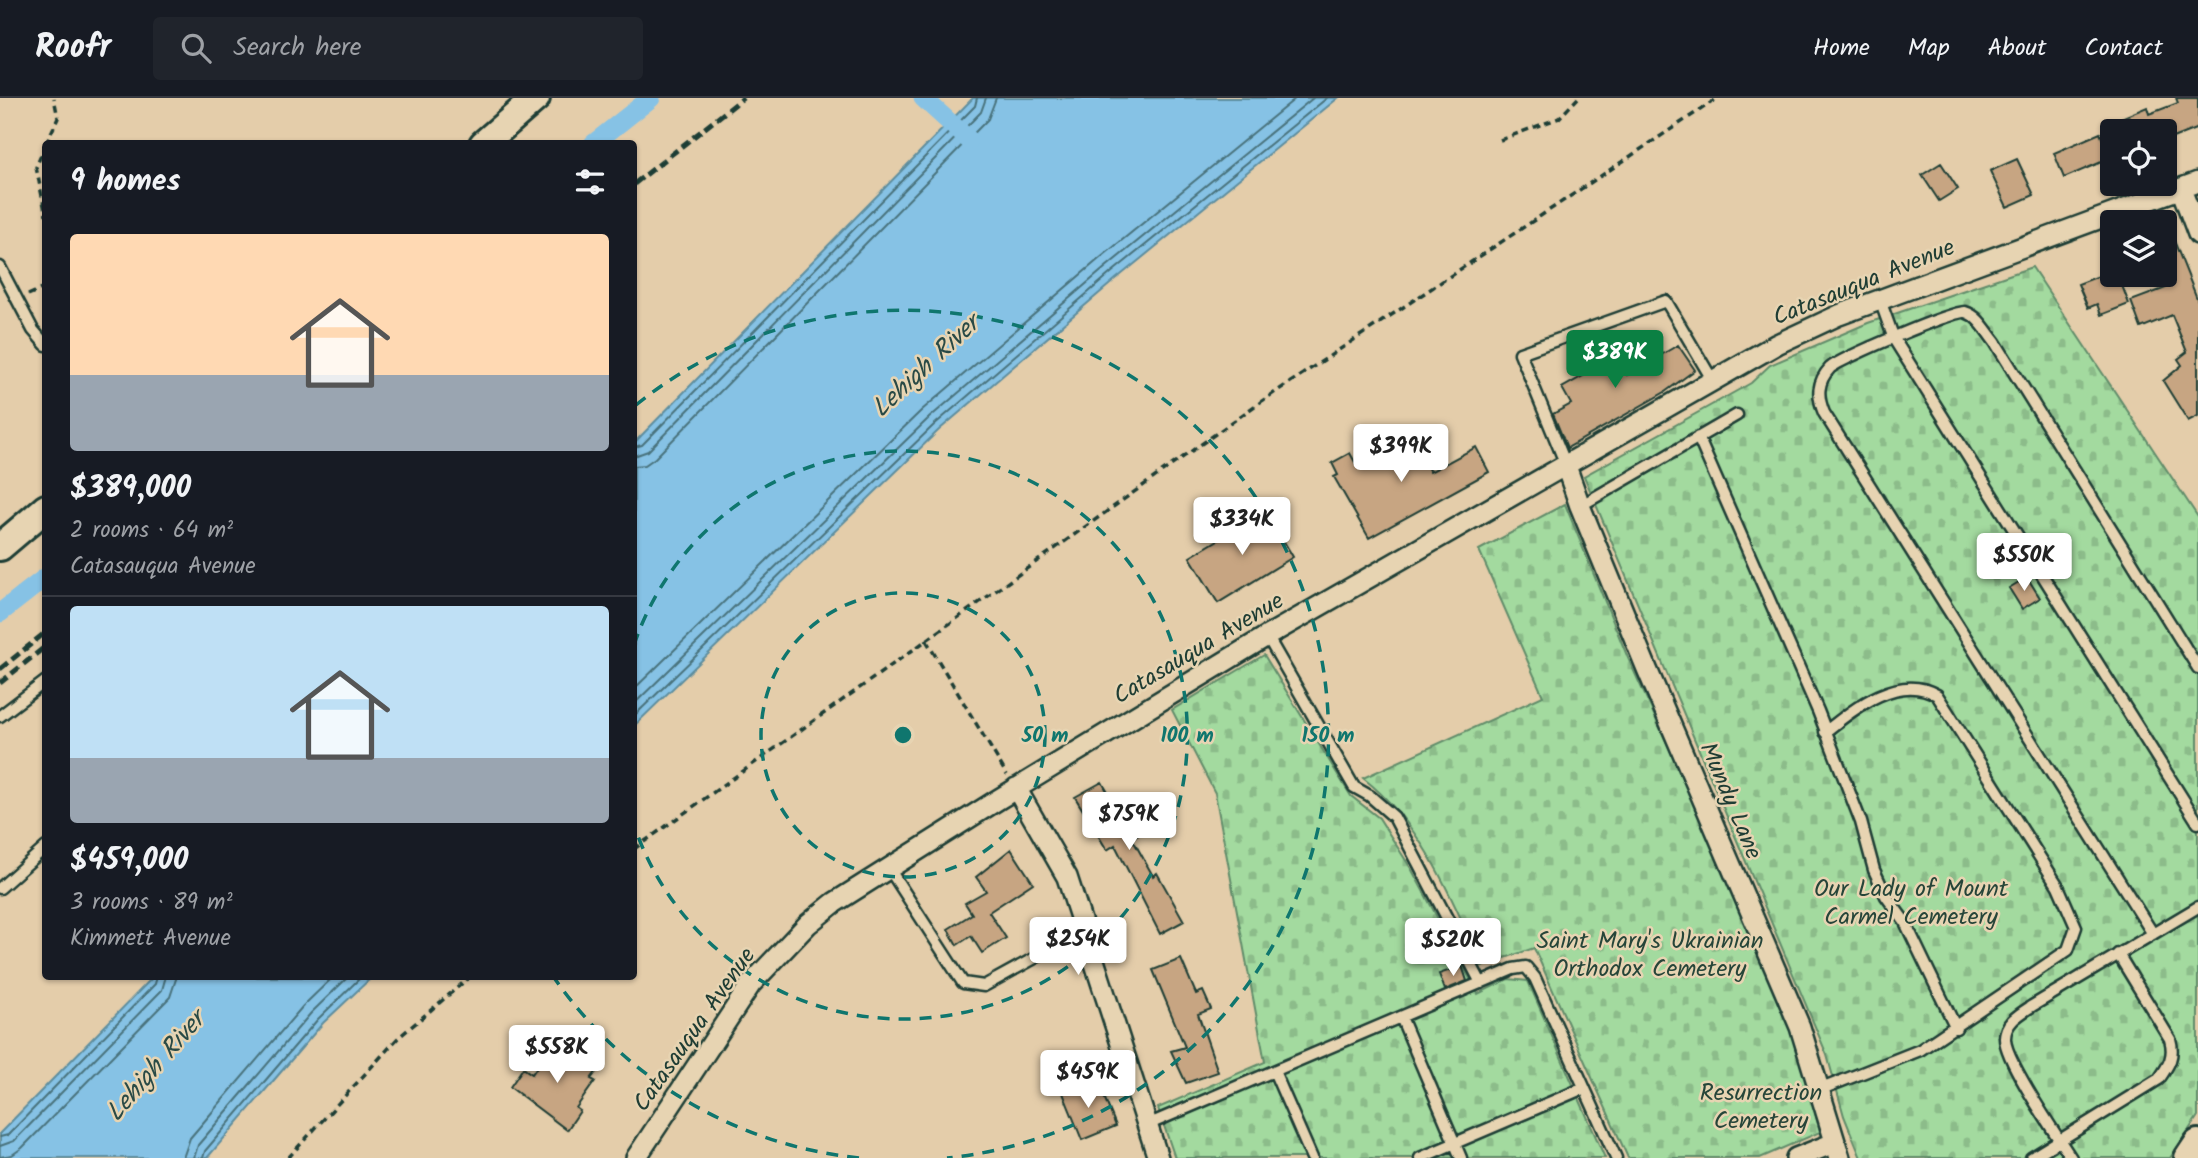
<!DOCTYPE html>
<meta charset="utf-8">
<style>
body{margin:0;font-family:Kalam,sans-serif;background:#20242c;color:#f1f3f6;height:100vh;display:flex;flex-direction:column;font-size:26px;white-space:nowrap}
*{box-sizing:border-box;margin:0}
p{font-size:23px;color:#9ea1a6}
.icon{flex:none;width:38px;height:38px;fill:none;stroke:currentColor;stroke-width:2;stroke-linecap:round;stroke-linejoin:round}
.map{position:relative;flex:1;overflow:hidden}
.drawer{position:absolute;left:42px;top:42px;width:595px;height:840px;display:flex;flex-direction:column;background:#171b24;border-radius:7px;box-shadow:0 2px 5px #0004}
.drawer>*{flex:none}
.buttons{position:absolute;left:2100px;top:21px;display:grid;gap:14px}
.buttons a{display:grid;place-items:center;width:77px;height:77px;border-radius:7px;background:#171b24;box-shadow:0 2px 5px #0004;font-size:35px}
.price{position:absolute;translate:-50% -60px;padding:0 16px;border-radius:7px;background:#fff;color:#222;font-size:23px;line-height:46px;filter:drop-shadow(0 2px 4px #0008)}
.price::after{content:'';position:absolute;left:50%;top:42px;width:21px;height:16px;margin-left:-10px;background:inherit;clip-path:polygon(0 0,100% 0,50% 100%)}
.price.selected{background:#0b8043;color:#fff}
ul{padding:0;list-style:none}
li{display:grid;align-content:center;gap:14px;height:371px;padding:0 28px}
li+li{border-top:2px solid #363941}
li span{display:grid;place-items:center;height:217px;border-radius:7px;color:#555}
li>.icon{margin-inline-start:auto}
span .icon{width:126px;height:126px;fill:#fffc;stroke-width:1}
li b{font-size:30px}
h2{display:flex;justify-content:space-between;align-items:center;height:84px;padding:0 28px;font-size:30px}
header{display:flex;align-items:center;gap:42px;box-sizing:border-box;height:98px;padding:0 35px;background:#171b24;border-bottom:2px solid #363941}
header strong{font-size:33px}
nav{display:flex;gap:38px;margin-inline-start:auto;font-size:24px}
.search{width:490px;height:63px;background:#20242c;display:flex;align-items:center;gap:18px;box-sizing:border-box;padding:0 24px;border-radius:7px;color:#9ea1a6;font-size:26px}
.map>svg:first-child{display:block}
.cemetery{fill:url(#cemetery-stones);stroke:#618c6a;stroke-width:2}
.water{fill:#86c2e5;stroke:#5d8d9e;stroke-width:2}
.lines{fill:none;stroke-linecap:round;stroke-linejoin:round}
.shore{stroke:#48727b;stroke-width:2}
.canal{stroke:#86c2e5;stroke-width:19}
.building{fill:#c7a582;stroke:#1f3d34;stroke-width:2}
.lane-casing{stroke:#1f3d34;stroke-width:15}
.street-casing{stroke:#1f3d34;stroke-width:24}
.secondary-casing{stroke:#1f3d34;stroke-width:32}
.path{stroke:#1f3d34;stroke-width:3.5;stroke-dasharray:7 5;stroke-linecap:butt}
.lane{stroke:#e7d4b2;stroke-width:10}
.street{stroke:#e7d4b2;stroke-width:19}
.secondary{stroke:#e7d4b2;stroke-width:26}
.rail{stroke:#1f3d34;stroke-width:5;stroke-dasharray:10 5;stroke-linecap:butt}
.ring{fill:none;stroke:#0f766e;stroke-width:3.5;stroke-dasharray:12 9}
.labels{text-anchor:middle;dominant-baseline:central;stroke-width:5;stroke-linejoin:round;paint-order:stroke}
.street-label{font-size:24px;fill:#1f3d34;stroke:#e7d4b2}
.park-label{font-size:24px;fill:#264539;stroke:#e7d4b2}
.water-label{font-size:26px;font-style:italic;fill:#294a46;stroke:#e7d4b2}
.centre{fill:#0f766e;stroke:#e7d4b2;stroke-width:3.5}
.ring-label{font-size:21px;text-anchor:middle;font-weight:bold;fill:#0f766e;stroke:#e7d4b2;stroke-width:5;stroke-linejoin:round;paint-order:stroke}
</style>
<header>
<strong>Roofr</strong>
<div class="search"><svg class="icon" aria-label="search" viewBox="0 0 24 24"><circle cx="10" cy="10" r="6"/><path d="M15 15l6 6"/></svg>Search here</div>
<nav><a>Home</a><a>Map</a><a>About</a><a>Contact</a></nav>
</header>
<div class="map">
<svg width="2198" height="1060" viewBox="0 0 2198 1060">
<defs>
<pattern id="cemetery-stones" width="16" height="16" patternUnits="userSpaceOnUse" patternTransform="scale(1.75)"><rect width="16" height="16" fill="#a3da9f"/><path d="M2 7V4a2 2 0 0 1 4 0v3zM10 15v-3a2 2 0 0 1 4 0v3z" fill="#8cbc8a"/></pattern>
</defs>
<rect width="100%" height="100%" fill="#e4cdaa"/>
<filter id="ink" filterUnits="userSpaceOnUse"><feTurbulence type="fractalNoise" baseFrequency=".0143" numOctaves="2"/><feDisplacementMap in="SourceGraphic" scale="14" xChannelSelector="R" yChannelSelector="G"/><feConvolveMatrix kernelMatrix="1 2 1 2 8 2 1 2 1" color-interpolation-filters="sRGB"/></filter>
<g filter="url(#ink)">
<!-- cemetery -->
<path class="cemetery" d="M2032,169L2198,419V1018L2170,1060H1861L1844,1018L1827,957L1584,378L1751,285L1770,267L1868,225Z
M1565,406L1628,560L1773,877L1797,944L1820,1034L1760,1060H1628L1534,850L1482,868C1452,800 1423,727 1363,680L1543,598L1479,452Z
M1264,557L1351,698L1379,720L1412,772L1478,896L1508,881L1528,883L1605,1060H1175L1158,1010L1265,964L1215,695L1172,612Z"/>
<!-- water -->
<path class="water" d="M973,0H1338L1116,181L939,332L634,628V345Z
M153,879H372L323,925L207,1060H0V1035Z"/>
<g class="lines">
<!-- shore -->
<path class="shore" d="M634,349L642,347L975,8L977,0
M634,358L648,353L981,14L986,0
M634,368L645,367L655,360L988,21L996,0
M634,591L922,312L1099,161L1296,0
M634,606L929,320L1106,169L1313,0
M634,618L934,327L1111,175L1327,0
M0,1039L8,1037L155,886L157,878
M0,1048L14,1043L162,892L166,878
M0,1059L12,1057L22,1050L170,899L177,878
M183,1060L190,1040L303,908L334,878
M194,1060L198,1047L311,915L349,878
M203,1060L205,1053L318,921L362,878"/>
<!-- canal -->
<path class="canal" d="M923,0L969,42
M593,46L651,0
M0,515L46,479"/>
</g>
<!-- building -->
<path class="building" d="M2176,0H2198V30L2165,43V33H2126L2121,20L2147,9L2149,16L2178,5Z
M2100,35L2111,60L2064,80L2054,55Z
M2017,61L2034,97L2007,109L1990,73Z
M1941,65L1958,91L1939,103L1922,77Z
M2167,125L2198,203V318L2188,323L2163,283L2182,267L2178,261L2187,254L2172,217L2141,230L2131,203L2166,190L2161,177H2165Z
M2112,173V177H2118L2129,206L2101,217L2097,206L2088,210L2078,186Z
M1606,243L1627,277L1678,247L1695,272L1665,294L1567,350L1553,316L1571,306L1562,290L1583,278L1574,263Z
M1410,344L1412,348L1415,347L1430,374L1476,349L1489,374L1369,440L1334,379L1338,377L1332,365L1350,355L1356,366L1376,355L1380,361Z
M1266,413L1293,459L1218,505L1190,459Z
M2027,479L2040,500L2022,511L2009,490Z
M1102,684L1115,707L1124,702L1142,734L1132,740L1153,778L1157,775L1184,823L1160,836L1115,747L1107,752L1075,699Z
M1011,751L1033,785L989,814L1006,840L982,855L971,838L957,847L948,831L972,816L965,805L986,793L976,779Z
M1181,861L1196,896L1203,893L1211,911L1198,916L1218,974L1186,985L1171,953L1185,949L1153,872Z
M1462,868L1467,883L1445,892L1439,876Z
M557,946L597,973L591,981L595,983L576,1010L580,1013L567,1032L510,989L523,970L532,976L547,954L550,956Z
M1084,980L1093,1000L1103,996L1116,1028L1082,1042L1061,990Z"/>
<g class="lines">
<!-- lane casing -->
<g class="lane-casing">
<path id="lane" d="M0,169L33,232L46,247
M1880,202L1894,241L2198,725
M1698,339L1818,613L1861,724L1874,772L1886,798L1905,824L1956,930
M1566,367L1520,255L1666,203L1713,283
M1580,408L1737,317
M1267,538L1354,689L1370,698L1394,719L1481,885
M0,618L46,583
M888,769L963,885L984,888L1084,833
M0,790L46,749
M2153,836L1824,315C1817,298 1817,284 1830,270C1839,261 1955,212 1965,214C1979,218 1986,233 1995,244L2198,570
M1401,919L1461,1060
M1274,973L1312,1060
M1819,992L1920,952L2068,852L2076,829L2058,788L1937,597C1899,574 1855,610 1825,634
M1147,1027L1513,871L1526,869L1535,880L1616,1060
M1420,1060L1584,990
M2031,1060L2159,981C2169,967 2175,958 2170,941L2118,856
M2071,1060C2057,1038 2004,961 2005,940C2005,924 2020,916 2032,908L2198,809"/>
</g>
<!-- street casing -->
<g class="street-casing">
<path id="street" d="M2181,91L2198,136
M1566,368L1580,408L1647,571L1800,929L1840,1060
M1016,690L1067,779L1158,1060
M636,1060L751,886L808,826L834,805L999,701L1267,538L1777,246L1839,217L2198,84
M1796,1060L1834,1045"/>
</g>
<!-- secondary casing -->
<g class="secondary-casing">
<path id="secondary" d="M483,46L536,0
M0,449L46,410
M2188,1060L2198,1045"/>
</g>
<!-- path -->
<path class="path" d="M1500,42L1559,20L1578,0
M46,46L36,69L46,117
M46,46L58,20L54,0
M28,197L46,189
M926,542L1007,677
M634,751L1256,307L1718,0
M288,1060L398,940L471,878"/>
<!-- lane -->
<use href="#lane" class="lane"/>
<!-- street -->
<use href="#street" class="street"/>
<!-- secondary -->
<use href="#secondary" class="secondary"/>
<!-- rail -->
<path class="rail" d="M634,86L743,0
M0,571L46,534
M0,585L46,548"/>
</g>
</g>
<!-- distance rings -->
<g class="ring">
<circle cx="903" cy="637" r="142"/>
<path d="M634 547A284 284 0 1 1 634 727"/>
<path d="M859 1060A425 425 0 0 1 555 881M636 307A425 425 0 1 1 947 1060"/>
</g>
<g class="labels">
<!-- street labels -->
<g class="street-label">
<text transform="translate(1864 185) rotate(-22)">Catasauqua Avenue</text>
<text transform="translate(1199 551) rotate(-31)">Catasauqua Avenue</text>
<text transform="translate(1730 703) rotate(67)">Mundy Lane</text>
<text transform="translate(695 932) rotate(-55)">Catasauqua Avenue</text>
</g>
<!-- park labels -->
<g class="park-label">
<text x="1911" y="791">Our Lady of Mount<tspan x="1911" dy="28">Carmel Cemetery</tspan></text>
<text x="1650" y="843">Saint Mary's Ukrainian<tspan x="1650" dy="28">Orthodox Cemetery</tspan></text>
<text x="1761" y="995">Resurrection<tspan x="1761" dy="28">Cemetery</tspan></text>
</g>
<!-- water labels -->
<g class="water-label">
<text transform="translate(926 269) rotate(-43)">Lehigh River</text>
<text transform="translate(156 969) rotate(-49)">Lehigh River</text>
</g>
</g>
<circle cx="903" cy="637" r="10" class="centre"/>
<g class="ring-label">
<text x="1045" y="644">50 m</text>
<text x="1187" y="644">100 m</text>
<text x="1328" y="644">150 m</text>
</g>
</svg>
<div class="buttons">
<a><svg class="icon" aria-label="locate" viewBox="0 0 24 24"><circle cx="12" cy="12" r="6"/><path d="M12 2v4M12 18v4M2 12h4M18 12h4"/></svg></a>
<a><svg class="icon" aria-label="layers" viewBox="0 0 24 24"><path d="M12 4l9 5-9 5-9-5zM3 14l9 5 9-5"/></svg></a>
</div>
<b class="price selected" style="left:1615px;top:292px">$389K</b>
<b class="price" style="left:1401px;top:386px">$399K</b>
<b class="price" style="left:1242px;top:459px">$334K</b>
<b class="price" style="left:2024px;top:495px">$550K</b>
<b class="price" style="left:1129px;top:754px">$759K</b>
<b class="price" style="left:1078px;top:879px">$254K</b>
<b class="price" style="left:1453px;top:880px">$520K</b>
<b class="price" style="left:557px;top:987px">$558K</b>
<b class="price" style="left:1088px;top:1012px">$459K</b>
<section class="drawer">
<h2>9 homes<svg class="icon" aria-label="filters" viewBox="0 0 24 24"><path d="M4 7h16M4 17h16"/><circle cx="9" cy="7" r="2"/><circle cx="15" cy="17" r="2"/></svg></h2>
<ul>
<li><span style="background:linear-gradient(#ffd9b3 65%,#9aa5b1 0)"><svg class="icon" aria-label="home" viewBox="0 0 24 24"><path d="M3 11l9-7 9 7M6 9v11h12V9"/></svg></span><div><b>$389,000</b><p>2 rooms · 64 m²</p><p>Catasauqua Avenue</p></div></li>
<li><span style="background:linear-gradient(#bfe0f5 70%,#9aa5b1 0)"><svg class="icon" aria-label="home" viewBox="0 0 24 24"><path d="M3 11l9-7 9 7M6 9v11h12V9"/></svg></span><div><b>$459,000</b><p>3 rooms · 89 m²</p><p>Kimmett Avenue</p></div></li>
</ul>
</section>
</div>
